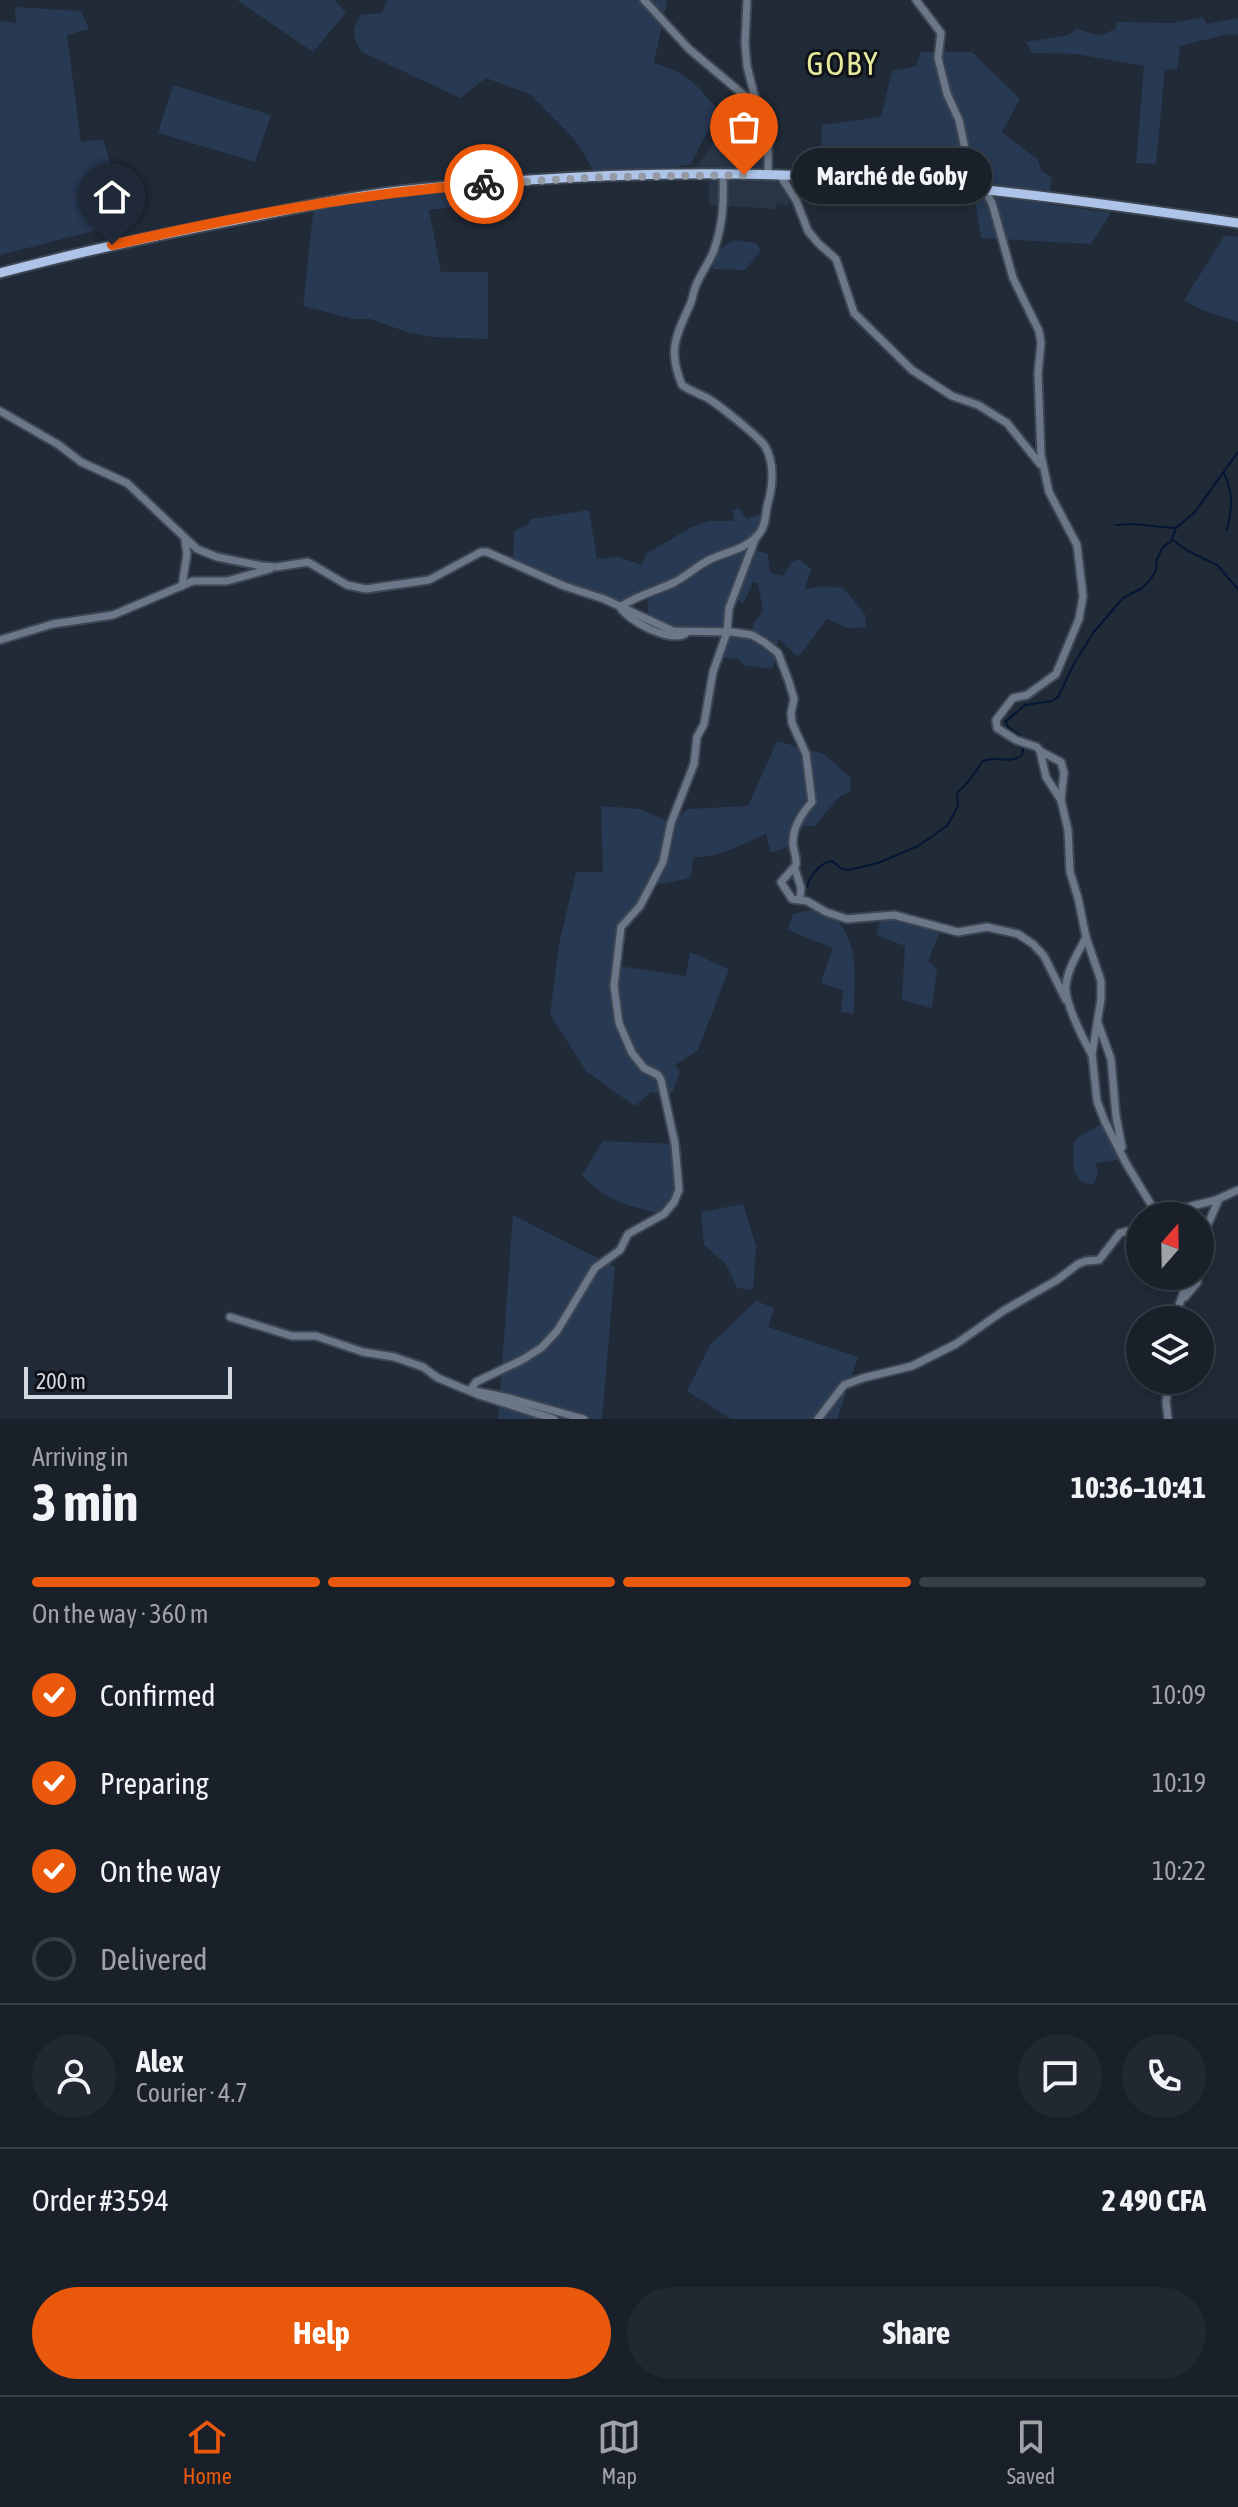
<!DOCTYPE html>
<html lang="en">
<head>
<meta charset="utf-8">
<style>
  body { margin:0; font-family:"Asap Condensed",sans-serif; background:#222831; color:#f1f3f6; height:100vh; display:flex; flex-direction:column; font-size:30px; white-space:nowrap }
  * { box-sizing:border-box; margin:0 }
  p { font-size:26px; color:#9fa3a8 }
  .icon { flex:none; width:44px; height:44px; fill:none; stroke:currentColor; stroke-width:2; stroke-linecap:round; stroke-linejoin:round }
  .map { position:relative; height:1419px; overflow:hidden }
  .drawer { display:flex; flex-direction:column; background:#192029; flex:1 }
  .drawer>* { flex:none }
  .needle { width:52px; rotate:20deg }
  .buttons { position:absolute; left:1126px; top:1202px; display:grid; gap:16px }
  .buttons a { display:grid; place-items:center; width:88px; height:88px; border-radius:50%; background:#192029; box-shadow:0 4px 12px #0003,0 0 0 2px #373e46; font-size:40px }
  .scale { position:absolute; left:24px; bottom:20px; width:208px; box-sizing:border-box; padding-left:8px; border:4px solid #d3d8e1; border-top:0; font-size:22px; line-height:28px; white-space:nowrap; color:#d3d8e1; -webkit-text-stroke:6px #0f1218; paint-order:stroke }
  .pin { position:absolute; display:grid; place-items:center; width:68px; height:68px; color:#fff; margin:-82px -34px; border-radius:50% 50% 50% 0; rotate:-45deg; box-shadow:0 0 8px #0007 }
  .pin .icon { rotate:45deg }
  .courier { position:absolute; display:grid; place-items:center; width:80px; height:80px; margin:-40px; border:6px solid #ea580c; border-radius:50%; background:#fff; color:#222; box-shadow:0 2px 10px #0007 }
  .bubble { position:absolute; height:56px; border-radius:28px; background:#192029; box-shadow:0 4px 12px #0003,0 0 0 2px #373e46; font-size:26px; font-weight:700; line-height:56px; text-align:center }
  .head em { font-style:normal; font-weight:700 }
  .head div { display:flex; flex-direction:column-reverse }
  .head { display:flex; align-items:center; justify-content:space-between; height:136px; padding:0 32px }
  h1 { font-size:52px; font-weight:700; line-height:60px }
  .bar { display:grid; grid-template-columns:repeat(4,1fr); gap:12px 8px; align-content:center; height:96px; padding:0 32px }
  .bar i { height:10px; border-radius:6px; background:#373e46 }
  .bar .current { background:#ea580c }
  .bar p { grid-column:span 4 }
  .line { display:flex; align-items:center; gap:20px; padding:0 32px; border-top:2px solid #373e46 }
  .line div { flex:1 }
  .round { display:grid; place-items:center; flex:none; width:84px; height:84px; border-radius:42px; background:#222831 }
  ol { padding:0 32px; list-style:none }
  li { display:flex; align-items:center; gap:24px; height:88px }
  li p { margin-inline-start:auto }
  li .icon { padding:8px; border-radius:50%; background:#ea580c; color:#fff; stroke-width:4 }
  li:last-child { color:#9fa3a8 }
  li i { width:44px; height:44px; border:4px solid #373e46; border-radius:50% }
  .primary-button { display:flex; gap:16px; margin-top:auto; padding:16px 32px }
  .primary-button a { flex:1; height:92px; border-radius:48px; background:#ea580c; color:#fff; font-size:32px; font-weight:700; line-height:92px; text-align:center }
  .primary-button a+a { background:#222831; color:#f1f3f6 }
  .menu { display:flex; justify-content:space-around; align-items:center; height:112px; border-top:2px solid #373e46; background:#192029; font-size:22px; color:#9fa3a8 }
  .menu a { display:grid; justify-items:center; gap:4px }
  .menu .current { color:#ea580c }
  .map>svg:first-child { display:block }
</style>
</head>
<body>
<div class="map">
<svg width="1238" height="1419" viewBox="0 0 1238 1419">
  <rect width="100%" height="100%" fill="#212a37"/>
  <path fill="#293547" d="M733,124L770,146L769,175H780L789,190V205L777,203L776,209L709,205V175H691L720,133Z"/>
  <g fill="#283954" fill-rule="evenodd">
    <path d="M237,0H335L346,13L313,52Z"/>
    <path d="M387,0H667L654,63C688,74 692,80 715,106L713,120L691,164L677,167L594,171L575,140L530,94L486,78L460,98L362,52C352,38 351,30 361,15L382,13Z"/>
    <path d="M15,7L81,11L89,29L67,35L81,142L103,139L129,222L0,255V21L16,23Z"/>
    <path d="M1203,17L1207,24L1238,18V35L1228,34L1180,46L1177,70L1165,69L1156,164L1136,163L1144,66L1077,54L1032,53L1026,42L1069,35L1077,29L1099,36L1115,29L1117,22L1173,23Z"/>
    <path d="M921,52H972L1020,99L1002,132L1038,160L1041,171L1052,178L1047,204L1111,213L1091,244L981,238L973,188L820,177L822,125L881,117L892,71L916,66Z"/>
    <path d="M173,85L271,115L255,162L158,133Z"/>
    <path d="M474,185L477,204L429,210L441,272H488V339L432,337L410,333L370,319H353L303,306L314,205Z"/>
    <path d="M1225,235L1238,237V322L1202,310L1184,300Z"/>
    <path d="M733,240L756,243L761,250L745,270L713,269V254Z"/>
    <path d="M739,508L747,519L765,512L767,530H762L752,549L768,554L770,573L783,576L792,562L799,559L811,569L805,589L821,586L843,588L865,614L866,627L848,628L827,619L798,657L778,638V653L772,669L743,665L739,659L719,657L724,635L673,631L649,620L647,595L620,607L513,565L514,531L526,526L532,519L589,510L597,559L618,557L642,565L646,554L690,528L708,521H734L732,510ZM753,582L758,583L763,611L753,624V634L728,631L731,608L735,599L744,603Z"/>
    <path d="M777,741L824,754L851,778L850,791L838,798L815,826H804L795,831L793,845L771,853L766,834C742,844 720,858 694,857L690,878L651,886L624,923L618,966L686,976L690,952L729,969L698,1050L675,1065L680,1071L672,1093L665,1095L651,1092L635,1106L587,1072L550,1015L559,944L576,872H603L601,806L640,809L671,823L688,809L748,806Z"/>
    <path d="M811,910L834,915C861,949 854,974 854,1014L841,1012L843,990L821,983L833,948L788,930L793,914Z"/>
    <path d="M881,917L942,926L928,961L937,969L932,1008L902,1000L905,946L876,935Z"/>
    <path d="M1105,1122L1124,1159L1096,1163C1098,1173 1099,1179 1091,1185L1081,1181L1074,1172L1073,1144L1077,1138Z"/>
    <path d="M603,1141L675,1144L679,1190L664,1214C629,1207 606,1201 582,1175Z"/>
    <path d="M743,1204L756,1246L753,1290L737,1288L726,1264L704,1245L701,1212Z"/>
    <path d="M513,1215L615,1267L602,1419H498Z"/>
    <path d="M756,1301L774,1308L768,1327L858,1357L837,1419H731L687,1391L710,1345Z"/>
  </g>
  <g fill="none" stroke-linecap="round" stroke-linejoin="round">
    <g stroke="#041635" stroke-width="2">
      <path d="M1224,473C1234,494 1232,508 1227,530"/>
      <path d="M1116,525L1132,524L1175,528"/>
      <path d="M1173,540L1188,551L1217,565L1238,589"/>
      <path d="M1023,738L1007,726L1006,721L1025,705L1052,701L1058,697L1075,662L1093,633L1123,598L1142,588L1150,580L1156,570L1157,559L1163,547L1171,541L1176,528L1194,513L1238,452"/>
      <path d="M807,887C811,874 819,864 832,861L842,869L849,870L878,863L918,846L947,826L958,806L957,793L968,782L983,761C998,755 1008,765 1022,755L1024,745"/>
    </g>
    <g stroke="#3d4652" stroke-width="11">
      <g id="minor">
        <path d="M644,0L689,49L758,107"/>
        <path d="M747,0L745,43L747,66L755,98L768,126V175"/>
        <path d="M916,0L941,33L938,58L947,94L959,120L967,158L992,203L1013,278L1039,331L1041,343L1038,373L1041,455L1049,492L1077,545L1083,596L1079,619L1056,674L1027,695L1013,698L996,720L997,728L1016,740L1037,747L1040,751L1046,777L1061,800L1068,830L1070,872L1078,898L1086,937L1101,981V999L1092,1054L1097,1101L1105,1122L1127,1165L1158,1216"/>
        <path d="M780,175L796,200L808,231L818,243L836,259L854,313L912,370L952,396L978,405L1007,423L1040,464"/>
        <path d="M0,411L59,445L81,462L127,483L197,549L217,557L262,566L276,567L308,562L347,585L366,589L429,580L481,552H487L564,586L604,599L673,631L732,632L752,635L764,642L778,653L789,682L794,699L791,713L792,723L806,754L812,802C801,814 792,828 793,845C794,852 797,858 796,865L781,882L792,899L807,901L826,912L847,919L894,915L958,932L987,927L1018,934L1033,944L1044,956L1066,1000"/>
        <path d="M182,586L187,554L185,541"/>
        <path d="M685,634C669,642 629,622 620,607C637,595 657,591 675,582C688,575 698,565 711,559C727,552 748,548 759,534C767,524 765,510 769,499C773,482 774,462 765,446C758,436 720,406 709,399C700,394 690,391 682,385C668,351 675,338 689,307C693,300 693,291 697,283C702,272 710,261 714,250C723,224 724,202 723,175"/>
        <path d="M0,640L53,624L113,615L193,581H227L270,569"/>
        <path d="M1040,751L1061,762L1064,773L1061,799"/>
        <path d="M795,869L801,888L800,899"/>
        <path d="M1086,937C1079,952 1067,969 1066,986C1064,1001 1083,1039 1091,1053"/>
        <path d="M1098,1023L1111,1059L1116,1116L1122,1147"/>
        <path d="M1156,1215L1216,1200L1238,1190"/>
        <path d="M1200,1262L1204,1233L1219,1199"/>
        <path d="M1185,1297L1197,1283L1198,1276"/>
        <path d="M230,1317L292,1336H316L363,1352L394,1357L423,1367L438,1378L479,1395L554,1419"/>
        <path d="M1174,1320L1185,1288L1182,1276"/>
        <path d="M584,1419L509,1398L470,1390L476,1382L522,1360L541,1348L557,1331L595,1268L620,1250L628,1234L664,1214L674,1202L679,1190L675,1144L661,1080L658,1075L644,1068L632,1053L619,1023L614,986L621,927L640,906L663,862L671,823L694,764L697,737L704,724L713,672L727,632L729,608L756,537"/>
        <path d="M818,1419L844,1385L863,1378L912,1366L956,1344L1003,1311L1057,1280L1078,1264L1086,1261L1099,1260L1120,1233L1140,1228"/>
        <path d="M1168,1419L1166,1401L1169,1380"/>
      </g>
    </g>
    <g stroke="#3d4652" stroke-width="13">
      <path id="major" d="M0,273C83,251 167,233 251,217C306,206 362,194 418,189C539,177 662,171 782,175C935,180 1087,201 1238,223"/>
    </g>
    <use href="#minor" stroke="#6b7788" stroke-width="7"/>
    <use href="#major" stroke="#adc4e8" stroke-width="9"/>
  </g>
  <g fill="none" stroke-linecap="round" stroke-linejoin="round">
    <path stroke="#959ba6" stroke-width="8" stroke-dasharray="0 14.4" d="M484,184L603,177L744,175"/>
    <path stroke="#ea580c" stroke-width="10" d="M112,245C235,217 359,193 484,184"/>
  </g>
  <g text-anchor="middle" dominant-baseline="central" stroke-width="6" stroke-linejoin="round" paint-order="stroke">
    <g font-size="32" letter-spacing="2" fill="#e6e99a" stroke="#0f1218">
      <text x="843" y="63">GOBY</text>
    </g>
  </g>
</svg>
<div class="buttons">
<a><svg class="needle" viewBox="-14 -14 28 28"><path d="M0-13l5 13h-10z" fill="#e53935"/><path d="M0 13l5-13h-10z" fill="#9fa3a8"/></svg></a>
<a><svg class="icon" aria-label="layers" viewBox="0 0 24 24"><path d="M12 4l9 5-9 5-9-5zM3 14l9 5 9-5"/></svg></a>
</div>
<div class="scale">200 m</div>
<div class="pin" style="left:744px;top:175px;background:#ea580c"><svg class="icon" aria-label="bag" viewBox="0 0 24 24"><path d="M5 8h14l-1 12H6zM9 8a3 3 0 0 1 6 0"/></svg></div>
<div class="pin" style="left:112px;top:245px;background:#1f2937"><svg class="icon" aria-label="home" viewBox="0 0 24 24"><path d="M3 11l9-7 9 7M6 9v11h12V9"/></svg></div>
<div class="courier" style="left:484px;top:184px"><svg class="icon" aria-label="bike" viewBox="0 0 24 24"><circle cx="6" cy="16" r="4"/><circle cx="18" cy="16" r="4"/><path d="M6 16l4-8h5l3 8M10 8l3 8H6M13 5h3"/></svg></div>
<div class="bubble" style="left:792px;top:148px;width:200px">Marché de Goby</div>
</div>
<section class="drawer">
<div class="head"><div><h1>3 min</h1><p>Arriving in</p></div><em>10:36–10:41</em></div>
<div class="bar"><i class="current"></i><i class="current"></i><i class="current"></i><i></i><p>On the way · 360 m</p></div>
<ol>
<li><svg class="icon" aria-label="check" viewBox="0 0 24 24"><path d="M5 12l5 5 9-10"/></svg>Confirmed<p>10:09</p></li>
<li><svg class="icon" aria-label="check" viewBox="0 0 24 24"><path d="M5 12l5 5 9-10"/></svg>Preparing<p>10:19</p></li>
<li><svg class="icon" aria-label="check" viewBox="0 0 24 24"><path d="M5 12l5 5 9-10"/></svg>On the way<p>10:22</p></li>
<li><i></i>Delivered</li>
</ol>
<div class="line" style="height:144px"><a class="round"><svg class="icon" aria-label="person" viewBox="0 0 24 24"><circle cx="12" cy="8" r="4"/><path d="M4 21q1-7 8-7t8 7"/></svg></a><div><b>Alex</b><p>Courier · 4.7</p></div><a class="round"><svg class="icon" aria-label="chat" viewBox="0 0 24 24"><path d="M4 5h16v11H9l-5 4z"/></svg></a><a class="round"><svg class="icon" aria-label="phone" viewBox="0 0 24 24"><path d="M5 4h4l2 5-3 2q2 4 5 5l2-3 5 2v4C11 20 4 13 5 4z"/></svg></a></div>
<div class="line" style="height:104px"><div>Order #3594</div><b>2 490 CFA</b></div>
<div class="primary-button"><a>Help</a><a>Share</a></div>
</section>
<nav class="menu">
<a class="current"><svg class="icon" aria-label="home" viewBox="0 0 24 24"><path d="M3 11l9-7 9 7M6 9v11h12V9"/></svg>Home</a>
<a><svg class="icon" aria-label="map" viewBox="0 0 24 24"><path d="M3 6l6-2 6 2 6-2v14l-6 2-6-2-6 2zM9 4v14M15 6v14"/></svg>Map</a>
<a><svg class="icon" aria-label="saved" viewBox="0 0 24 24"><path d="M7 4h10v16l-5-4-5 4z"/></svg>Saved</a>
</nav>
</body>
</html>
